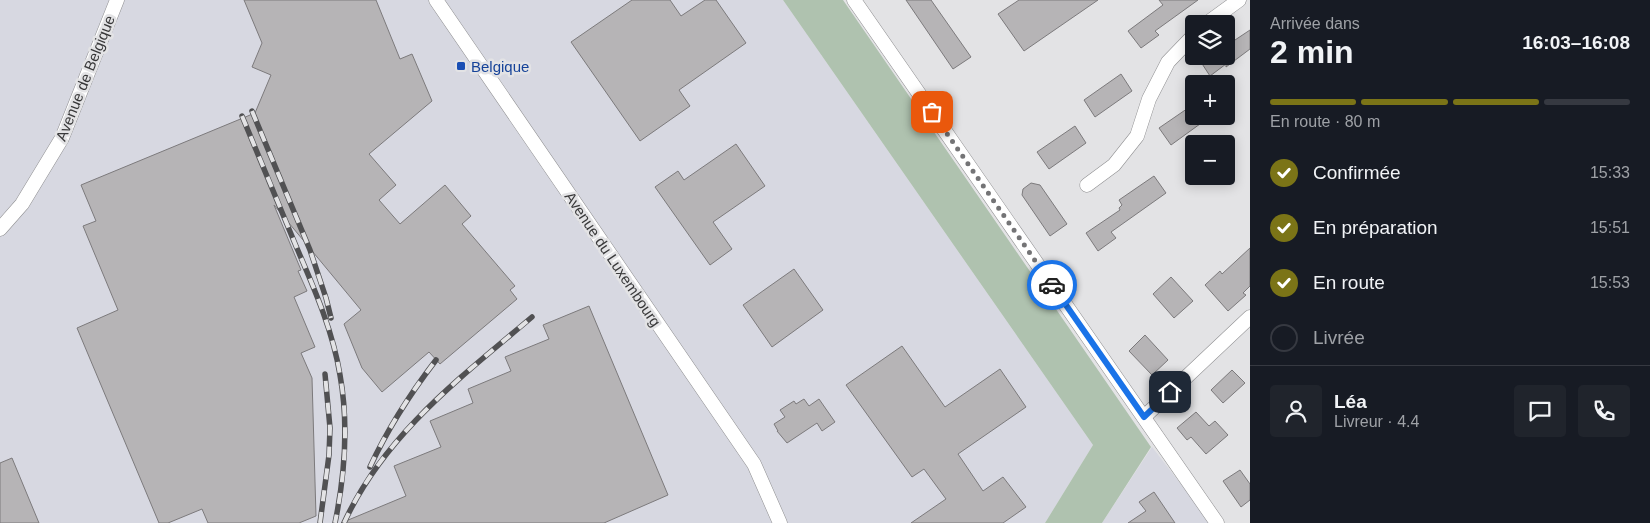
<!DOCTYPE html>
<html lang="fr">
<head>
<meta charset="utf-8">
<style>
  body { margin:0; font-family:Arial,sans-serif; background:#20242c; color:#f1f3f6; height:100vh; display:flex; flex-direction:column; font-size:19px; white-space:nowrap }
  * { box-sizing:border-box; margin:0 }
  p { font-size:16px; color:#9ea1a6 }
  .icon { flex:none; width:28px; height:28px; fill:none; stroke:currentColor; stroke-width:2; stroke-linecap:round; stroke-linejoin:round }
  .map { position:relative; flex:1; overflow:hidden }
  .sheet { display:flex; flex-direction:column; background:#171b24; width:400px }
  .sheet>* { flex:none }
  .controls { position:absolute; left:1185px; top:15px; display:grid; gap:10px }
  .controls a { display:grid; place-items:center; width:50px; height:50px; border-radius:5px; background:#171b24; box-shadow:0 2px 12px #0003; font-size:25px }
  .pin { position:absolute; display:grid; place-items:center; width:42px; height:42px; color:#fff; margin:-21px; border-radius:10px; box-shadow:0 2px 8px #0006 }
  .courier { position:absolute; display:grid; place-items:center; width:50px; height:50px; margin:-25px; border:4px solid #1a73e8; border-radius:50%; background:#fff; color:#222; box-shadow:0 1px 6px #0007 }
  .overview em { font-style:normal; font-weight:800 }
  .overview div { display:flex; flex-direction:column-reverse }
  .overview { display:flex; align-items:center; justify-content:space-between; height:85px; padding:0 20px }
  h1 { font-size:32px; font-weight:800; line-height:38px }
  .bar { display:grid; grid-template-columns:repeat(4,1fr); gap:8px 5px; align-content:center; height:60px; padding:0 20px }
  .bar i { height:6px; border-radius:4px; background:#363941 }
  .bar .selected { background:#7b7417 }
  .bar p { grid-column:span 4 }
  .line { display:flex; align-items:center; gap:12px; padding:0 20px; border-top:1px solid #363941 }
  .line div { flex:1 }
  .round { display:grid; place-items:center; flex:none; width:52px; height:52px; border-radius:5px; background:#20242c }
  ol { padding:0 20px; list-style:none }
  li { display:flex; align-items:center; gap:15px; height:55px }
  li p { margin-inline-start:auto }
  li .icon { padding:5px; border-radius:50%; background:#7b7417; color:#fff; stroke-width:4 }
  li:last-child { color:#9ea1a6 }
  li i { width:28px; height:28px; border:2px solid #363941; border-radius:50% }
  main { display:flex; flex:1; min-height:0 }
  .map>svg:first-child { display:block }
</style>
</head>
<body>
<main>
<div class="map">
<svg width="1250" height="523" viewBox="0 0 1250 523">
  <rect width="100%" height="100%" fill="#e3e3e5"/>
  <g fill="#d7d8e1">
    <path d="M0,0H783L1093,445L1045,523H0Z"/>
    <path d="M1152,447L1211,523H1102Z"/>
  </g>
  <path fill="#afc2af" d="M783,0H843L1151,447L1102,523H1045L1093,445Z"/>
  <g fill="#b6b4b6" stroke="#7c7a7c">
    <path d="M244,0H376L400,59L412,54L432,101L369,154L396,185L379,200L400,224L445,185L471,216L462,224L515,286L510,290L517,299L440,364L429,352L382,392L362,368L344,324L361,310L274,205L301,270L298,271L307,291L294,297L315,347L301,353L312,378L316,516L299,523H208L202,509L168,523H159L77,328L118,310L83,226L96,221L81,185L255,113L271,75L252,67L262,43Z"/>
    <path d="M632,0H670L681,16L705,0H716L746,43L679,90L690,106L640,141L571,42Z"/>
    <path d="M906,0H931L971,57L953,69Z"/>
    <path d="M1019,0H1098L1024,51L998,14Z"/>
    <path d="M1159,0H1198L1155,31L1159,35L1141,48L1128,31L1163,5Z"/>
    <path d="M1250,30V49L1226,67V64L1210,76L1197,56H1226V46Z"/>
    <path d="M1121,74L1132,91L1095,117L1084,100Z"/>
    <path d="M1194,104V116H1211L1171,145L1159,128Z"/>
    <path d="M1075,126L1086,143L1049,169L1037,152Z"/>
    <path d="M736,144L765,186L713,222L732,249L710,265L655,187L678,171L684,180Z"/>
    <path d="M1154,176L1166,193L1111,232L1116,238L1098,251L1086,233L1120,210L1119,208L1122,205L1119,200Z"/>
    <path d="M1031,183L1040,185L1067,224L1050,236L1022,195L1023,189Z"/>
    <path d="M1250,248V286L1243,293L1246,295L1228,311L1205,285L1220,271L1222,274Z"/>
    <path d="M794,269L823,310L772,347L743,305Z"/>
    <path d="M1171,277L1193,301L1174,318L1153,294Z"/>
    <path d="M589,306L668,495L604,523H341L406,496L394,466L441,447L430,421L473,403L468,389L511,371L505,357L549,339L543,325Z"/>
    <path d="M1145,335L1168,360L1152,375L1129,351Z"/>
    <path d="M902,346L945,407L1000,369L1026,407L958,454L983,491L1003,477L1026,507L1003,523H911L946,499L924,469L912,477L846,385Z"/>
    <path d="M1232,370L1245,383L1223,403L1211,390Z"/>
    <path d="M804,399L809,406L819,399L835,422L822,431L817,423L787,443L777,431H778L774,424L785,417L780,410L794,401L796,404Z"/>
    <path d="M1196,412L1209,426L1215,421L1228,435L1206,454L1191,437L1187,440L1177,428Z"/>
    <path d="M12,458L39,523H0V463Z"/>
    <path d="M1240,470L1250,484V500L1241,507L1223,481Z"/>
    <path d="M1154,492L1175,523H1128L1146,511L1139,502Z"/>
  </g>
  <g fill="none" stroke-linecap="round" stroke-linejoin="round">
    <g stroke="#8f8f91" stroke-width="15">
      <g id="minor">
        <path d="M436,0L754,464L780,523"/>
        <path d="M854,0L1217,523"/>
        <path d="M1206,24L1239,0"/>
        <path d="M1087,185L1114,165L1137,136L1149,99L1168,62L1194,35"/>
        <path d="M0,229L22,204L62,138L117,0"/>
        <path d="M1144,417L1250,317"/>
      </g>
    </g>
    <use href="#minor" stroke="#fff" stroke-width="14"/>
    <g stroke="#515153" stroke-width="5.5">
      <g id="rail">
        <path d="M252,111L310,250L326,298L331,318"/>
        <path d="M242,116C260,159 278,202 296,246C314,288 333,331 340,375C349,425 345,474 335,523"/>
        <path d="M370,467C388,428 410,394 436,360"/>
        <path d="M320,523L329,455L330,428L325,374"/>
        <path d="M344,523C384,435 460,378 532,317"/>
      </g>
    </g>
    <use href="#rail" stroke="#e3e3e5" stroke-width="4" stroke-dasharray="11" stroke-linecap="butt"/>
  </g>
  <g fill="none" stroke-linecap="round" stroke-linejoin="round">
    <path stroke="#747476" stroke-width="5" stroke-dasharray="0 9" d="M932,112L1052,285"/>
    <path stroke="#1a73e8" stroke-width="6" d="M1052,285L1144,417L1170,392"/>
  </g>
  <rect fill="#1a4fb4" stroke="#e3e3e5" stroke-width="2" x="456" y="61" width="10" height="10" rx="2.5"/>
  <g text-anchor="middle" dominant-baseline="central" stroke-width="5" stroke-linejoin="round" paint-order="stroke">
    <g font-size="15" fill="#164399" stroke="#e3e3e5" text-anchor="start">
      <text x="471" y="66">Belgique</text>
    </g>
    <g font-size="15" fill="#39393a" stroke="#e3e3e5">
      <text transform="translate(85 78) rotate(-68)">Avenue de Belgique</text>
      <text transform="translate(613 259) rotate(56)">Avenue du Luxembourg</text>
    </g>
  </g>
</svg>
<div class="controls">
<a><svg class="icon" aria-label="layers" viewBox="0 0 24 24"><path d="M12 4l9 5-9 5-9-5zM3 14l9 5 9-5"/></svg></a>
<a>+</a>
<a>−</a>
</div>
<div class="pin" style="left:932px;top:112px;background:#ea580c"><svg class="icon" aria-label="bag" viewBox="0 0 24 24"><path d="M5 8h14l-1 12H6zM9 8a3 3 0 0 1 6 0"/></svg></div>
<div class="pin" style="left:1170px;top:392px;background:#1f2937"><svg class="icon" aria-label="home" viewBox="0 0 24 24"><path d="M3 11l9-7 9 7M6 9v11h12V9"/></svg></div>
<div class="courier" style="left:1052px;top:285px"><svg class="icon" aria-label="car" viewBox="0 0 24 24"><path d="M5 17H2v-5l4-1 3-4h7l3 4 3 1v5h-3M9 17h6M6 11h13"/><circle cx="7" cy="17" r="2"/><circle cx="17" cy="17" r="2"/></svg></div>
</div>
<section class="sheet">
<div class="overview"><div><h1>2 min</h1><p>Arrivée dans</p></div><em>16:03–16:08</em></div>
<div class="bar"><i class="selected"></i><i class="selected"></i><i class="selected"></i><i></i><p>En route · 80 m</p></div>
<ol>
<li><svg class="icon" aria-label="check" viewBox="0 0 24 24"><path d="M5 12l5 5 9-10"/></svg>Confirmée<p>15:33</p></li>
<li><svg class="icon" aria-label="check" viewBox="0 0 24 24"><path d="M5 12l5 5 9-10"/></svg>En préparation<p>15:51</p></li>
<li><svg class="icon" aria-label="check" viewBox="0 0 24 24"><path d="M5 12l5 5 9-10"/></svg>En route<p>15:53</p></li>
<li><i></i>Livrée</li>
</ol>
<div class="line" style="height:90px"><a class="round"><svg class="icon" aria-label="person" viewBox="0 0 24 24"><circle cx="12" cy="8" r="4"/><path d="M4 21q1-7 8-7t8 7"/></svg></a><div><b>Léa</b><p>Livreur · 4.4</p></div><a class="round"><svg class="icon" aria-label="chat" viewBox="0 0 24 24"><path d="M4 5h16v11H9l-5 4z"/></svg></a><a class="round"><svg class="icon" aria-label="phone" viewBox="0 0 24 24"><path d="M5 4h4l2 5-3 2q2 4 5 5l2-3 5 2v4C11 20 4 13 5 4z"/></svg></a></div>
</section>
</main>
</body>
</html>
